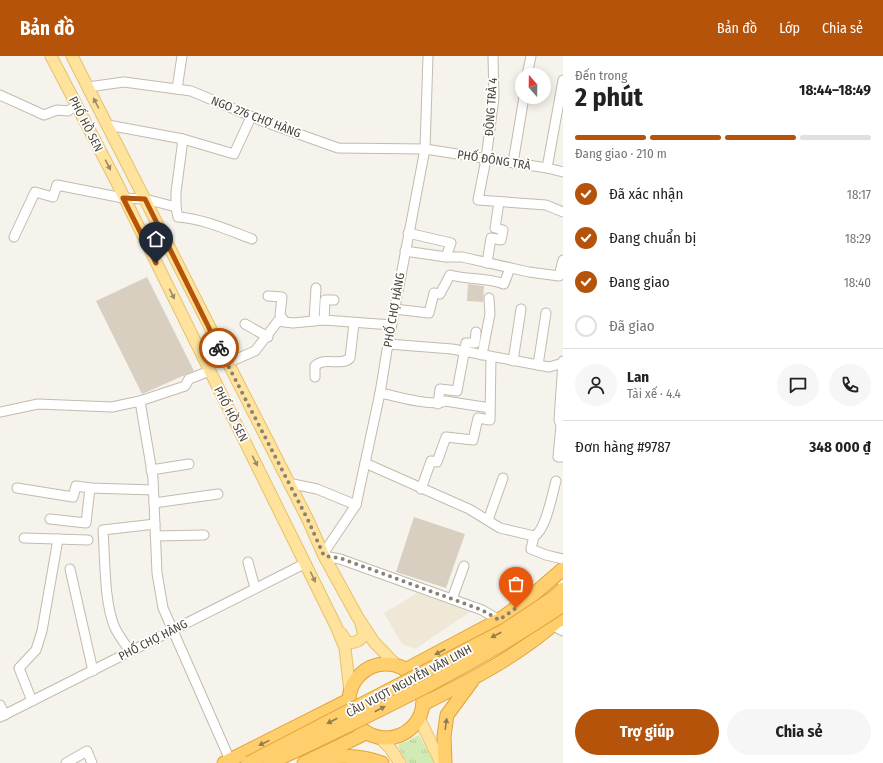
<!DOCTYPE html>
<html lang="vi">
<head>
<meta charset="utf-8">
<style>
  body { margin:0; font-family:"Fira Sans Condensed",sans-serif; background:#f6f6f6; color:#222; height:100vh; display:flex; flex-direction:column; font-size:15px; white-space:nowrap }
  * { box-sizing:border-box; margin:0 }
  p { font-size:13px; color:#767676 }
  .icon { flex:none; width:22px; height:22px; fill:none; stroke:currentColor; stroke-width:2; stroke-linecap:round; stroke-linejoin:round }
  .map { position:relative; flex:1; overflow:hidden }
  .side { display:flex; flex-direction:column; background:#fff; width:320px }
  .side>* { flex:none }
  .needle { width:26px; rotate:340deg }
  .tools { position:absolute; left:515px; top:12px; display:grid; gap:8px }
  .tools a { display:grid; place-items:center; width:36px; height:36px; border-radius:50%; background:#fff; box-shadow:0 2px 10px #0003; font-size:20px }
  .pin { position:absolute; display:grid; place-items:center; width:34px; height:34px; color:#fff; margin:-41px -17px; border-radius:50% 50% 50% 0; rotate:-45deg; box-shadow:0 0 4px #0007 }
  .pin .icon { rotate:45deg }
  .courier { position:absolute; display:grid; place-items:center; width:40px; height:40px; margin:-20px; border:3px solid #b45309; border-radius:50%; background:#fff; color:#222; box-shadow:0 1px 5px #0007 }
  .head em { font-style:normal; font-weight:700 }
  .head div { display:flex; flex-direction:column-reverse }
  .head { display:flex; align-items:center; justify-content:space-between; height:68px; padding:0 12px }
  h1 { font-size:26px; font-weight:700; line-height:30px }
  .bar { display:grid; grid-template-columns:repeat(4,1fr); gap:6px 4px; align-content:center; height:48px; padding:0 12px }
  .bar i { height:5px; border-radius:3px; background:#e0e0e0 }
  .bar .selected { background:#b45309 }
  .bar p { grid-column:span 4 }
  .line { display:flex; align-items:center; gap:10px; padding:0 12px; border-top:1px solid #e0e0e0 }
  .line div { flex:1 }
  .round { display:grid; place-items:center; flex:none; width:42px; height:42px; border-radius:21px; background:#f6f6f6 }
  ol { padding:0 12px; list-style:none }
  li { display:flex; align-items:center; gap:12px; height:44px }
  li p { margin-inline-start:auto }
  li .icon { padding:4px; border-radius:50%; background:#b45309; color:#fff; stroke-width:4 }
  li:last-child { color:#767676 }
  li i { width:22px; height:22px; border:2px solid #e0e0e0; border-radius:50% }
  .button { display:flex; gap:8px; margin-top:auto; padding:8px 12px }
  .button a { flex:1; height:46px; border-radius:24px; background:#b45309; color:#fff; font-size:16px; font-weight:700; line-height:46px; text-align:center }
  .button a+a { background:#f6f6f6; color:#222 }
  header { display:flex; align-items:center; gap:24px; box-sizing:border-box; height:56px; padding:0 20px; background:#b45309; color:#fff }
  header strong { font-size:19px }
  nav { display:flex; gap:22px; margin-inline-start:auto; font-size:14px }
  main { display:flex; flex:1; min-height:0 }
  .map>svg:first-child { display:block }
</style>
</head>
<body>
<header>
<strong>Bản đồ</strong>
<nav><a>Bản đồ</a><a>Lớp</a><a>Chia sẻ</a></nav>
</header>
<main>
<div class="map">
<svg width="563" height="707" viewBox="0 0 563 707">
  <defs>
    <pattern id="grass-tufts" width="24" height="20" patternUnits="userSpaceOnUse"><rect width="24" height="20" fill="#d2eab5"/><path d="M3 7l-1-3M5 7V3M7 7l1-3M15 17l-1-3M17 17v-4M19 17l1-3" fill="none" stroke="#b6ca9c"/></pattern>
  </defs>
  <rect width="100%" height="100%" fill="#f6f3ec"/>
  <path fill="#efe8d6" d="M417,537L470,556L415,593L402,588L384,557Z"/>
  <path fill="url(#grass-tufts)" d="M418,679L420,681L434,707H407L398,691L399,688L408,685Z"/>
  <g fill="#d8cfc1">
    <path d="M147,221L194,315L142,338L96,245Z"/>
    <path d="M468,228L484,230L483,246L467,245Z"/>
    <path d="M414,461L465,478L446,532L396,516Z"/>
  </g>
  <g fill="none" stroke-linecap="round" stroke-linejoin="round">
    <g stroke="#c2bbae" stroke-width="11">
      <g id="minor">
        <path d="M493,0L494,41L486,103L478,144L546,149L563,156"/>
        <path d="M527,19L531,0"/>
        <path d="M88,31L124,26L191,35L265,66L338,92L425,93L547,112L563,116"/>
        <path d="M177,33L182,0"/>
        <path d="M0,39L44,59L57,54L68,55L77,49"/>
        <path d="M108,69L183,83L234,98L251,61"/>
        <path d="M513,107L524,41"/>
        <path d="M547,112L563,24"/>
        <path d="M176,151V136L183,83"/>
        <path d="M408,177L451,187L446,201"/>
        <path d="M14,181L35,136L53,141L57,129L123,142L145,143L176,151L178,161C204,163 228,174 252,183"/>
        <path d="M405,195L446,201H462L529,216L559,220L563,204"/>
        <path d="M487,207L491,182L501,184L503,174L495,172L499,146"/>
        <path d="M268,240L282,241L280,259L285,266"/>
        <path d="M394,253L429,257L434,237L440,238L450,219C469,224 485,221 504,228L510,212"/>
        <path d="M324,264L325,244H334"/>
        <path d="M314,265L316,232"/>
        <path d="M245,268L268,281"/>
        <path d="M388,288L452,293L549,311L563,307"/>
        <path d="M482,299L490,258L489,242"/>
        <path d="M513,305L521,253"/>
        <path d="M563,305L559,364L561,369L558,401H563"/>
        <path d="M227,307L255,295L278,265L293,267L324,264L392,269"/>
        <path d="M538,309L546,257"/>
        <path d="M315,321V310C325,300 341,311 350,302L354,267"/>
        <path d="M380,337C397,340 431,351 445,345L490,352"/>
        <path d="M140,345L153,422L157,517L163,552L230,704"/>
        <path d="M438,348L440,333L457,335L466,287H475L476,276"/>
        <path d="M0,356L38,348L112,351L140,345L185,330L189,323L210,315"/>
        <path d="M365,407L469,453L500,472L534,480C546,475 552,438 556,425"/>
        <path d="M151,414L189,408"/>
        <path d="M288,427L317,433L356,449"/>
        <path d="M17,432L73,441L76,430L90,432"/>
        <path d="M421,433L431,405L437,406L446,381L473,384L478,362L490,364L491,301"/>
        <path d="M154,447L218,438"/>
        <path d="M50,463L86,467L90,432L153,434"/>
        <path d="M488,464L503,422"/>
        <path d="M155,480L204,479"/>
        <path d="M534,480L531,493L546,499L563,503"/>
        <path d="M24,482L88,484"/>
        <path d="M323,498L356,449L380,337L388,288L425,93L428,0"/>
        <path d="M324,500L340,503L482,554L499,564"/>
        <path d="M248,506L255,532"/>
        <path d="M70,513L93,615"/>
        <path d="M452,543L464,510"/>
        <path d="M553,570L563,575"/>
        <path d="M130,595C125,588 119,580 115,572C104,548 105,501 103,474L155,468"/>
        <path d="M32,645L19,612L36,594L42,575L58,483"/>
        <path d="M0,649L5,659"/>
        <path d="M0,661L306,507"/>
        <path d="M66,707L87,695L92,707"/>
      </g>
    </g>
    <g stroke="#e6c16a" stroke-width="13">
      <g id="major">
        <path d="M51,0L116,125L336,570L345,592L350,636"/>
        <path d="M72,0L308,464L324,500L357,560L374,586L398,611"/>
        <path d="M341,577L347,586C355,588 360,585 364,579L361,568"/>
        <path d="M419,662L441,707"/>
        <path d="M380,682L390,692L400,707"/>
      </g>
    </g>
    <g stroke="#e0a43c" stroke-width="15">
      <g id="highway">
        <circle cx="386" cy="645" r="37"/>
        <path d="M405,614L499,564L527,544L563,513"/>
        <path d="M423,648C473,623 522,598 563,560"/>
        <path d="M314,702C338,700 359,698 382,707"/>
        <path d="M224,707L349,644"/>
        <path d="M304,707L366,677"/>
        <path d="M445,707L444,680L447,659L472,625"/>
      </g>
    </g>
    <use href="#minor" stroke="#fff" stroke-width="9"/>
    <use href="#major" stroke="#ffe39c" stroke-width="11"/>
    <use href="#highway" stroke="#ffcf6e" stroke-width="13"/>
    <g stroke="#e0a43c" stroke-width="15" stroke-linecap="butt">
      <g id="highway-bridge">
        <path d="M249,707L505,574L553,542L563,533"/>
        <path d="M270,707C370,659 471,612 563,549"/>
      </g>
    </g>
    <use href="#highway-bridge" stroke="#ffcf6e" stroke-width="13"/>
  </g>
  <defs><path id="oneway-solid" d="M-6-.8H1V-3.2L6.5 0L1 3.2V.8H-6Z"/></defs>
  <g fill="#9c8c66">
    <use href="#oneway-solid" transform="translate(96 47) rotate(-118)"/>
    <use href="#oneway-solid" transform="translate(108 109) rotate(63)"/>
    <use href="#oneway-solid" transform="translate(172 238) rotate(64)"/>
    <use href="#oneway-solid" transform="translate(255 405) rotate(63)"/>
    <use href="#oneway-solid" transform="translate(313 521) rotate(65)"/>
  </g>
  <g fill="#937c4e">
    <use href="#oneway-solid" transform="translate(496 579) rotate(152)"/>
    <use href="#oneway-solid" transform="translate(440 596) rotate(152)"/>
    <use href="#oneway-solid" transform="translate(380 653) rotate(-27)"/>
    <use href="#oneway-solid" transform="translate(332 665) rotate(153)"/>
    <use href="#oneway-solid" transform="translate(446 668) rotate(-82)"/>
    <use href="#oneway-solid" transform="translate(264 687) rotate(154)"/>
  </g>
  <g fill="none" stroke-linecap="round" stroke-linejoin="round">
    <path stroke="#878178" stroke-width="4" stroke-dasharray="0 7.2" d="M219,292L308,464L324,500L340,502L482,554L499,564L516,552"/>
    <path stroke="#b45309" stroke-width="5" d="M156,207L123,142L145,143L219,292"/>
  </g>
  <g text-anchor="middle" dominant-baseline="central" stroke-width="3.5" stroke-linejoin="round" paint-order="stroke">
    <g font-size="12" fill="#4b4439" stroke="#fff">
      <text transform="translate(491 51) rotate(-86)">ĐÔNG TRÀ 4</text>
      <text transform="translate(256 61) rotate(21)">NGO 276 CHỢ HÀNG</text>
      <text transform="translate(86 68) rotate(63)">PHỐ HỒ SEN</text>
      <text transform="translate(494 104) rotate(9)">PHỐ ĐÔNG TRÀ</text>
      <text transform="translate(394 254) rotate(-80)">PHỐ CHỢ HÀNG</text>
      <text transform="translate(231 358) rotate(63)">PHỐ HỒ SEN</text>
      <text transform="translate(153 584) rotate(-27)">PHỐ CHỢ HÀNG</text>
      <text transform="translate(409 625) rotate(-28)">CẦU VƯỢT NGUYỄN VĂN LINH</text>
    </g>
  </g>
</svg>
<div class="tools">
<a><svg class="needle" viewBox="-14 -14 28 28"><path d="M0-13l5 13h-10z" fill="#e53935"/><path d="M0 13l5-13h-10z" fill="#767676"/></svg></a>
</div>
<div class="pin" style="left:516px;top:552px;background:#ea580c"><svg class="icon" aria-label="bag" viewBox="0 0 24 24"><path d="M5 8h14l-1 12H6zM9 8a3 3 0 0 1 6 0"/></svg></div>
<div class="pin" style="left:156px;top:207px;background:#1f2937"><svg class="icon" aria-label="home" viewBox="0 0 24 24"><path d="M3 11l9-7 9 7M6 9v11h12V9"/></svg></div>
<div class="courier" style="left:219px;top:292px"><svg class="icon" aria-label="bike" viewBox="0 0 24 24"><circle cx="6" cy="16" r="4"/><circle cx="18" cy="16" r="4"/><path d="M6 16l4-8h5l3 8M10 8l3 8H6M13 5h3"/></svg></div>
</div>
<section class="side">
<div class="head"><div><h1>2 phút</h1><p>Đến trong</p></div><em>18:44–18:49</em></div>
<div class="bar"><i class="selected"></i><i class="selected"></i><i class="selected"></i><i></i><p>Đang giao · 210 m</p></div>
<ol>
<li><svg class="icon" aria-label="check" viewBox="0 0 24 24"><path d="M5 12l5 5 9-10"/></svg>Đã xác nhận<p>18:17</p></li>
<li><svg class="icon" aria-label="check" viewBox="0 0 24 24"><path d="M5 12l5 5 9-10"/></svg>Đang chuẩn bị<p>18:29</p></li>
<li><svg class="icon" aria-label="check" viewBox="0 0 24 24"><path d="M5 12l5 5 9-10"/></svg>Đang giao<p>18:40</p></li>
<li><i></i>Đã giao</li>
</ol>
<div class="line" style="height:72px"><a class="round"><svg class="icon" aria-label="person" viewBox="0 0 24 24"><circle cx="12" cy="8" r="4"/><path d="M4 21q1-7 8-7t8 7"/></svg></a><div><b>Lan</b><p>Tài xế · 4.4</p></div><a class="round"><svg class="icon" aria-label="chat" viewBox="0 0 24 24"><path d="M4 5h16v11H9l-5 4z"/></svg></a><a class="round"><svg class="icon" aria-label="phone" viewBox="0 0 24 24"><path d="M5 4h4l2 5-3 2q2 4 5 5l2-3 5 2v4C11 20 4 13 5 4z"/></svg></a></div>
<div class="line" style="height:52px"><div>Đơn hàng #9787</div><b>348 000 ₫</b></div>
<div class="button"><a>Trợ giúp</a><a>Chia sẻ</a></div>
</section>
</main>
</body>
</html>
